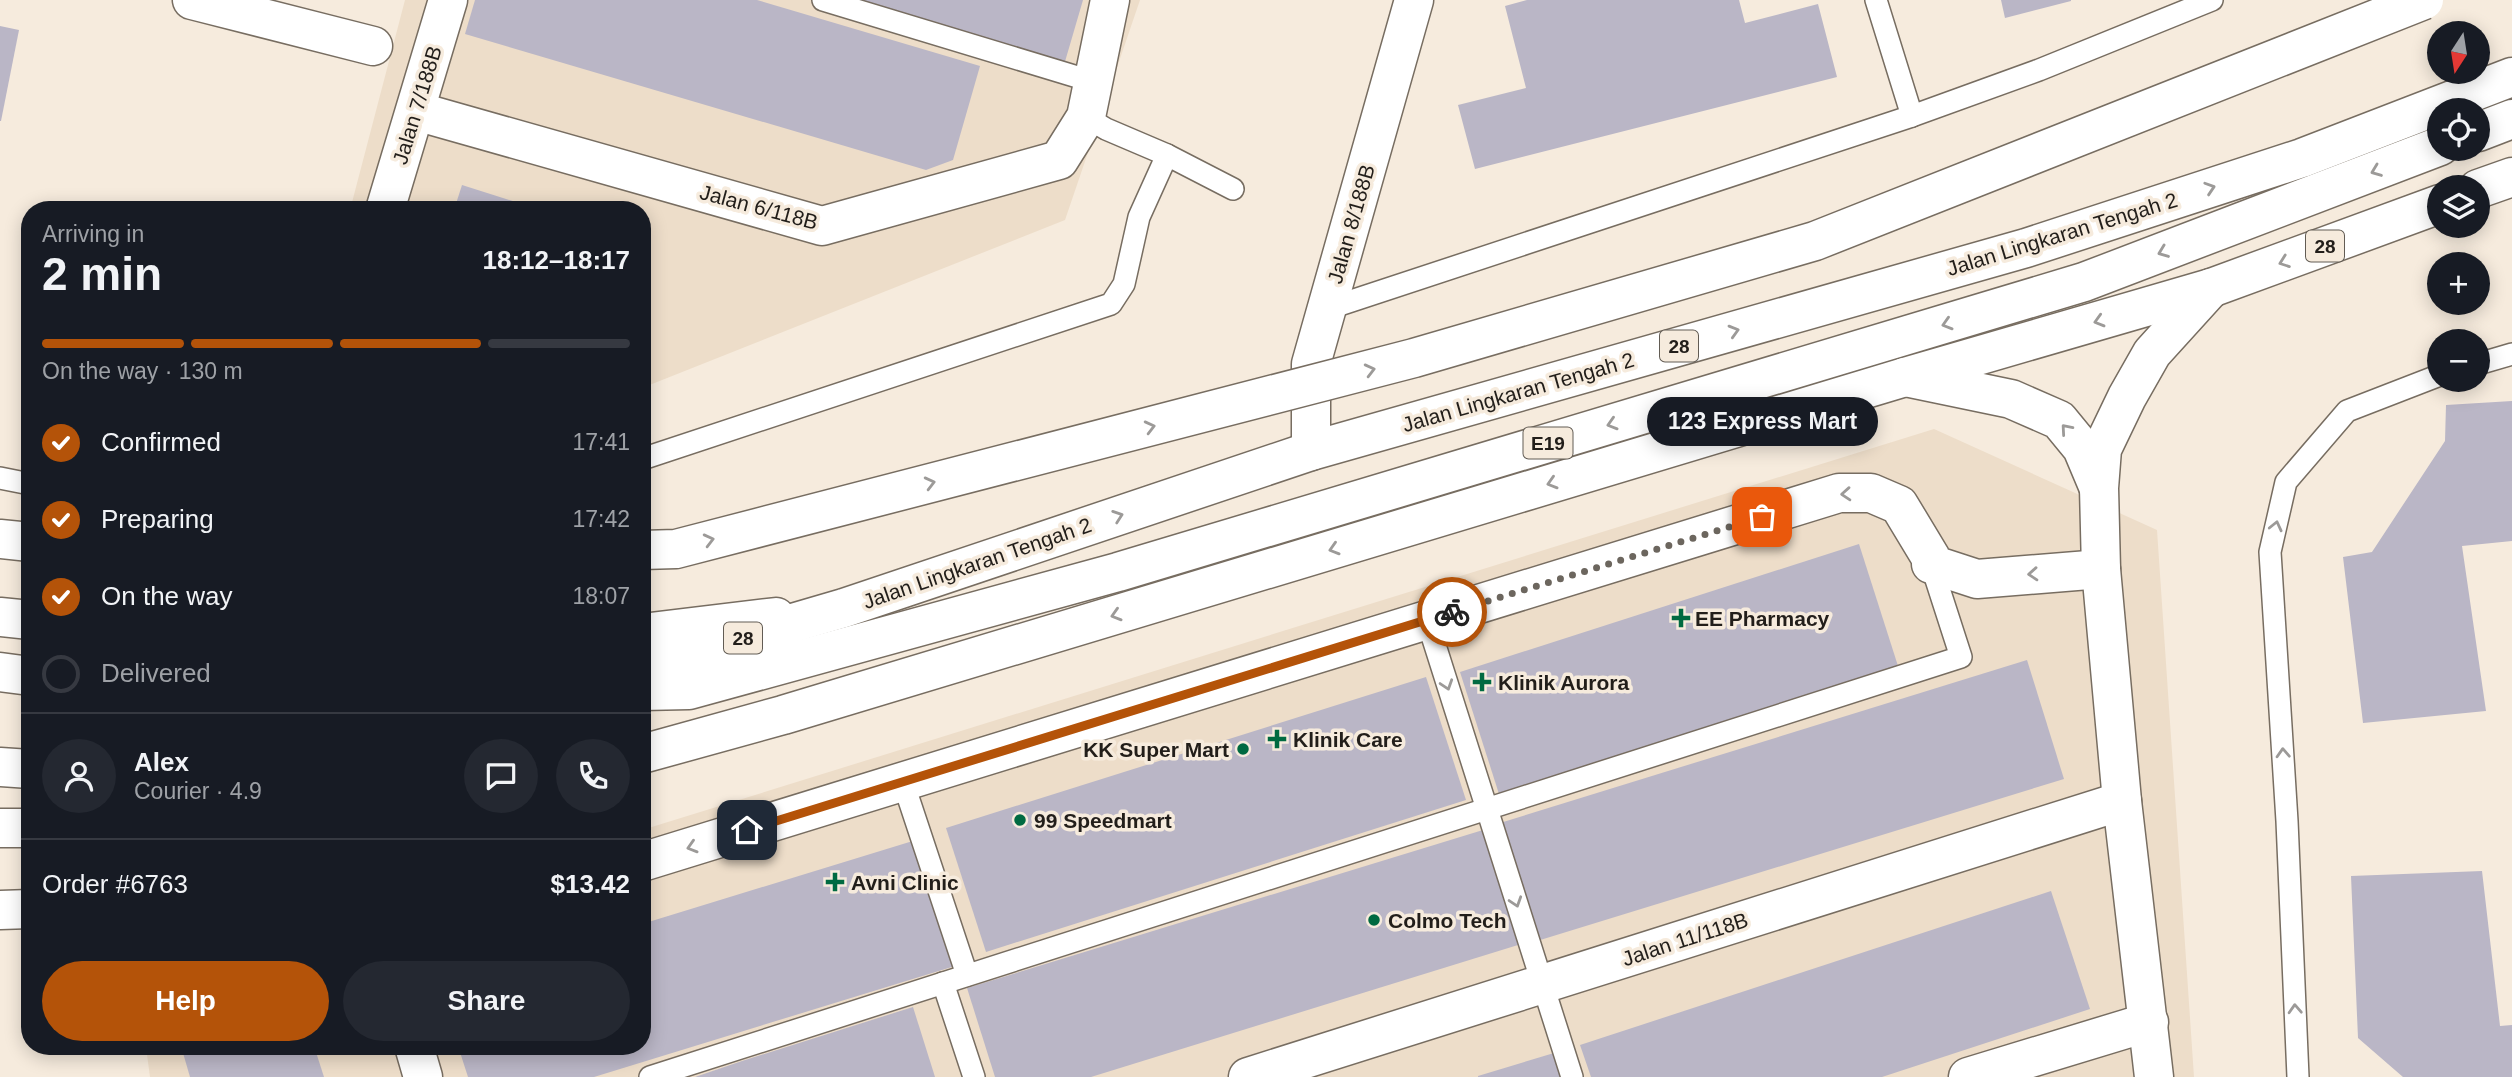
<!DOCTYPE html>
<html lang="en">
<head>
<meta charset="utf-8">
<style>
  body { margin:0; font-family:Helvetica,sans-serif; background:#242831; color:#f1f3f6; height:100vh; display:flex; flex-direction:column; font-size:26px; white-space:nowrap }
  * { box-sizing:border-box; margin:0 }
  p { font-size:23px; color:#9ea1a6 }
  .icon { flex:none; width:38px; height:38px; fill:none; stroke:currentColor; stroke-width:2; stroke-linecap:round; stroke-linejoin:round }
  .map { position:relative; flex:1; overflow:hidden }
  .sheet { position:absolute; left:21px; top:201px; width:630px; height:854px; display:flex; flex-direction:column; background:#171b24; border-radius:28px; box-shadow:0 4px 18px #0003 }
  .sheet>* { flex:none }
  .needle { width:46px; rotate:192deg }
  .buttons { position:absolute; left:2427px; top:21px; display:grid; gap:14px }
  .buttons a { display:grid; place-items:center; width:63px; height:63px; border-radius:50%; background:#171b24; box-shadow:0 4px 18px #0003; font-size:35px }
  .pin { position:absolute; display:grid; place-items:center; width:60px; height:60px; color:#fff; margin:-30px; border-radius:14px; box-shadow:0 4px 10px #0006 }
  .courier { position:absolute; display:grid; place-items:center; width:70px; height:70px; margin:-35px; border:5px solid #b45309; border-radius:50%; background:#fff; color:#222; box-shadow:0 2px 9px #0007 }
  .bubble { position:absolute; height:49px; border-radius:24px; background:#171b24; box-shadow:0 4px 18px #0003; font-size:23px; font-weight:700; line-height:49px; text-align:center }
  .headline em { font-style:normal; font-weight:700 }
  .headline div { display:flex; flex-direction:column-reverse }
  .headline { display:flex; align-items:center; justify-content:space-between; height:119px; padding:0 21px }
  h1 { font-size:46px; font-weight:700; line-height:52px }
  .bar { display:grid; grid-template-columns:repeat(4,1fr); gap:10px 7px; align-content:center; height:84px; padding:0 21px }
  .bar i { height:9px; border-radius:5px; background:#363941 }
  .bar .active { background:#b45309 }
  .bar p { grid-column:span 4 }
  .line { display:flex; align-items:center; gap:18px; padding:0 21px; border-top:2px solid #363941 }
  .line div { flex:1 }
  .round { display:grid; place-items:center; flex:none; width:74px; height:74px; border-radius:37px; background:#242831 }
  ol { padding:0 21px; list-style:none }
  li { display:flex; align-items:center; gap:21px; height:77px }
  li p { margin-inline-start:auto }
  li .icon { padding:7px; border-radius:50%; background:#b45309; color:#fff; stroke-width:4 }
  li:last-child { color:#9ea1a6 }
  li i { width:38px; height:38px; border:4px solid #363941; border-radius:50% }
  .cta { display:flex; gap:14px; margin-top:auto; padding:14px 21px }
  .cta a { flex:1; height:80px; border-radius:42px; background:#b45309; color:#fff; font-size:28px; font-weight:700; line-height:80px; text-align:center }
  .cta a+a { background:#242831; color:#f1f3f6 }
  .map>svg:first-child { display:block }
</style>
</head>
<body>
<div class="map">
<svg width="2512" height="1077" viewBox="0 0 2512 1077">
  <rect width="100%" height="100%" fill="#f6ebdd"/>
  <g fill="#edddc9">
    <path d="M405,0H1140L1065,220L642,388V210H350Z"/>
    <path d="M1934,429L2157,530L2194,1077H150L146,1047L642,1046V830Z"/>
  </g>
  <g fill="#bab6c6">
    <path d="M475,0H757L980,66L953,160L926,170L465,34Z"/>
    <path d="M850,0H1083L1064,65Z"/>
    <path d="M1527,0H1739L1745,23L1818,4L1837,77L1475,169L1458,105L1526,88L1505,6Z"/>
    <path d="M2001,0H2071V1L2005,18Z"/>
    <path d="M0,26L19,30L1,121H0Z"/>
    <path d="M462,185L538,209V210H454Z"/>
    <path d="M2512,401V541L2462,546L2486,711L2363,723L2343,557L2372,552L2445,441L2446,405Z"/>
    <path d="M1859,544L1898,666L1499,794L1460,672Z"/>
    <path d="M2027,660L2064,779L1537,941L1500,823Z"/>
    <path d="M1426,677L1466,800L986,952L946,828Z"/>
    <path d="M1483,830L1518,945L1091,1077H995L967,988Z"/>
    <path d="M916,840L955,966L594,1077H468L458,1046H642V924Z"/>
    <path d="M2482,871L2500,1026L2512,1025V1077H2403L2358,1038L2351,876Z"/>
    <path d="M2051,891L2090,1009L1882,1077H1591L1580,1045Z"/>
    <path d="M913,1007L935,1077H695L742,1061Z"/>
    <path d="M181,1046H314L324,1077H190Z"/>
    <path d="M1554,1053L1562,1077H1478V1076Z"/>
  </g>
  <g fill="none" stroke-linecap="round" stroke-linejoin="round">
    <g stroke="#776d61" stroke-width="24">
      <g id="service">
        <path d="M823,0L1094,82"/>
        <path d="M1876,0L1912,116"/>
        <path d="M1086,117L1106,129L1167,155L1233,189"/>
        <path d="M1327,309L1912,116L2039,70L2212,0"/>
        <path d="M2478,364L2512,354"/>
        <path d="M642,459L1111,304L1124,284L1139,217L1167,155"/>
        <path d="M0,478L30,484"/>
        <path d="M1427,620L1572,1077"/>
        <path d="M903,782L967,975"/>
        <path d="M943,983L974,1077"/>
        <path d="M650,1077L1961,657L1931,564"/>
        <path d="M2298,1077L2287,821L2270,552L2286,482L2347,411L2440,375"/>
      </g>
    </g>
    <g stroke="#776d61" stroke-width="41">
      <g id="minor">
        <path d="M192,0L373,46"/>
        <path d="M416,111L822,226L1059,160L1086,117L1110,0"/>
        <path d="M385,210L448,0"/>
        <path d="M1905,377L2011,399L2059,420L2082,448L2098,486"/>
        <path d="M1311,451V364L1414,0"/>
        <path d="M642,862L1839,493H1871L1899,505L1931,558V564L1977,579L2101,569"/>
        <path d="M414,1046L423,1077"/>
        <path d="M1248,1077L2122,801"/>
        <path d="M1968,1077L2149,1022"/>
        <path d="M2154,1077L2122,801L2101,569L2099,488L2102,449L2127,397L2152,353L2211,288"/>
      </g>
    </g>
    <g stroke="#776d61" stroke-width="41">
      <g id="secondary">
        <path d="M0,617L30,620"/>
        <path d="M642,633L776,617"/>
      </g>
    </g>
    <g stroke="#776d61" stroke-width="41">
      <g id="trunk">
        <path d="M2478,189L2512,177"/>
        <path d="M642,667L844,608L1311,451L2026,248L2302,158L2512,77"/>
        <path d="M642,754L783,715L1905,377L2211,288L2440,204"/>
        <path d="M0,767L30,769"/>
        <path d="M0,828H30"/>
        <path d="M0,910L30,909"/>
      </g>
    </g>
    <g stroke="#776d61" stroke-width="41">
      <g id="motorway">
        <path d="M2478,132L2512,119"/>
        <path d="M0,539L30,542"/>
        <path d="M0,672L30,676"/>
        <path d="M642,691L689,690L1118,572L2084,282L2440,146"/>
      </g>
    </g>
    <use href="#service" stroke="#fff" stroke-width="21"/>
    <use href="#minor" stroke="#fff" stroke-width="38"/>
    <use href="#secondary" stroke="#fff" stroke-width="38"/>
    <use href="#trunk" stroke="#fff" stroke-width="38"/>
    <use href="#motorway" stroke="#fff" stroke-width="38"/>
    <g stroke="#776d61" stroke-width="41" stroke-linecap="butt">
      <path id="motorway-bridge" d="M642,550L676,549L1414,358L1815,241L2424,0"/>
    </g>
    <use href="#motorway-bridge" stroke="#fff" stroke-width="38"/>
  </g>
  <defs><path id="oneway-chevron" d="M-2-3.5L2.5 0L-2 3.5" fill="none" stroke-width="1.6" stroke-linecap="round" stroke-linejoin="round" transform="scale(1.75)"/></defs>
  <g stroke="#9c9a98">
    <use href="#oneway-chevron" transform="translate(2376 171) rotate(159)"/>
    <use href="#oneway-chevron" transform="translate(2210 188) rotate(-18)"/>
    <use href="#oneway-chevron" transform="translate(2163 252) rotate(159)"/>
    <use href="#oneway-chevron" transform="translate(2284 262) rotate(160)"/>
    <use href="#oneway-chevron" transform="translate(2099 321) rotate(164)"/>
    <use href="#oneway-chevron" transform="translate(1947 324) rotate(163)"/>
    <use href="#oneway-chevron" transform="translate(1734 331) rotate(-16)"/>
    <use href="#oneway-chevron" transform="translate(1370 370) rotate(-14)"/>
    <use href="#oneway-chevron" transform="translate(1612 424) rotate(163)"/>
    <use href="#oneway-chevron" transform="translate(1150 427) rotate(-14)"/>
    <use href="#oneway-chevron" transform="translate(2066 429) rotate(-131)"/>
    <use href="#oneway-chevron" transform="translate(930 483) rotate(-14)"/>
    <use href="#oneway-chevron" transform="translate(1552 483) rotate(163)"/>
    <use href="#oneway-chevron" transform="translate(1846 494) rotate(176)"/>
    <use href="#oneway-chevron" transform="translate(1118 516) rotate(-19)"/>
    <use href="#oneway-chevron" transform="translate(2276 526) rotate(-77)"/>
    <use href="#oneway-chevron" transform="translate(709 540) rotate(-14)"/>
    <use href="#oneway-chevron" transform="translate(1334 549) rotate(163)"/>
    <use href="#oneway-chevron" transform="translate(2033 574) rotate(176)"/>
    <use href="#oneway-chevron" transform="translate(1116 615) rotate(163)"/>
    <use href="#oneway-chevron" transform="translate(1447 685) rotate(72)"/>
    <use href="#oneway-chevron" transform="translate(2283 753) rotate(-93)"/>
    <use href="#oneway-chevron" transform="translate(692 847) rotate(163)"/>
    <use href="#oneway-chevron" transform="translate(1516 902) rotate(72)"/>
    <use href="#oneway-chevron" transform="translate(2295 1009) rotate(-93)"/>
  </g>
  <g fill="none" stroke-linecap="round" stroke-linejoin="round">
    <path stroke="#6c665e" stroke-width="7" stroke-dasharray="0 12.6" d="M1452,612L1762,517"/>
    <path stroke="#b45309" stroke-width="9" d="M747,830L1452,612"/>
  </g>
  <g fill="#006a41" stroke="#f6ebdd" stroke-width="2.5">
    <path d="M1677.5 607.5h7v7h7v7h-7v7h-7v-7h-7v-7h7z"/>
    <path d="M1478.5 671.5h7v7h7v7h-7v7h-7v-7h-7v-7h7z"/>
    <path d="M1273.5 728.5h7v7h7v7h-7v7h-7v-7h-7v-7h7z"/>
    <circle cx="1243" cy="749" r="7"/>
    <circle cx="1020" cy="820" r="7"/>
    <path d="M831.5 871.5h7v7h7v7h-7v7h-7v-7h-7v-7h7z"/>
    <circle cx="1374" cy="920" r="7"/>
  </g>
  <g text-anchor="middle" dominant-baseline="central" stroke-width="7" stroke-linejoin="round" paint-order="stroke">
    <g fill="#f6ebdd" stroke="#625c54" stroke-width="2">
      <rect x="2306" y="230.5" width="38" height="31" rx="5"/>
      <rect x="1660" y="330.5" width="38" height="31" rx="5"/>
      <rect x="1523.5" y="427.5" width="49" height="31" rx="5"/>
      <rect x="724" y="622.5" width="38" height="31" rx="5"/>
    </g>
    <g font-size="19" font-weight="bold" fill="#221e1a">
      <text x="2325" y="246">28</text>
      <text x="1679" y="346">28</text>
      <text x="1548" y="443">E19</text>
      <text x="743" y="638">28</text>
    </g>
    <g font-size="21" fill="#221e1a" stroke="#f6ebdd">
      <text transform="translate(417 105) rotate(-73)">Jalan 7/188B</text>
      <text transform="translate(759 207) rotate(15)">Jalan 6/118B</text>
      <text transform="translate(1351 224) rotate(-74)">Jalan 8/188B</text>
      <text transform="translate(2062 234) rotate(-17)">Jalan Lingkaran Tengah 2</text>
      <text transform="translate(1518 392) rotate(-16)">Jalan Lingkaran Tengah 2</text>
      <text transform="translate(977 563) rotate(-19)">Jalan Lingkaran Tengah 2</text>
      <text transform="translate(1685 939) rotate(-18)">Jalan 11/118B</text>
    </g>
    <g font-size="21" font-weight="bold" fill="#221e1a" stroke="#f6ebdd" text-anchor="start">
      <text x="1695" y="618">EE Pharmacy</text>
      <text x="1498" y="682">Klinik Aurora</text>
      <text x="1293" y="739">Klinik Care</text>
      <text x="1229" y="749" text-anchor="end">KK Super Mart</text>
      <text x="1034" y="820">99 Speedmart</text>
      <text x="851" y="882">Avni Clinic</text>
      <text x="1388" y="920">Colmo Tech</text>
    </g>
  </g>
</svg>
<div class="buttons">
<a><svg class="needle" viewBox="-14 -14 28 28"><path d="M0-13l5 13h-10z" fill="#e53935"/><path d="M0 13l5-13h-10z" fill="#9ea1a6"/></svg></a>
<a><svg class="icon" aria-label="locate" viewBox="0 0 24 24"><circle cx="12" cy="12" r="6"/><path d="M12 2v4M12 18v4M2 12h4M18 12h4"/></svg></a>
<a><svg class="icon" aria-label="layers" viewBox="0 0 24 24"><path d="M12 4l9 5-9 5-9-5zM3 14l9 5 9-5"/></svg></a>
<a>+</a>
<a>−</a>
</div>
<div class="pin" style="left:1762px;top:517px;background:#ea580c"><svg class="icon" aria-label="bag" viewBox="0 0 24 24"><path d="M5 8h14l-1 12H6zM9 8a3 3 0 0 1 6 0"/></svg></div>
<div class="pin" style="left:747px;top:830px;background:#1f2937"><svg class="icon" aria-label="home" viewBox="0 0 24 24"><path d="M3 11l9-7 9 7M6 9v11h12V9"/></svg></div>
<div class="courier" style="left:1452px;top:612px"><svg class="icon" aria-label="bike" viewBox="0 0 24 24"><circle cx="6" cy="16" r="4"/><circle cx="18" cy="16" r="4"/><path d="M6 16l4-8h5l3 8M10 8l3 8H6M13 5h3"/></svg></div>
<div class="bubble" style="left:1647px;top:397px;width:231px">123 Express Mart</div>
<section class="sheet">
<div class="headline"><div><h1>2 min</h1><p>Arriving in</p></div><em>18:12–18:17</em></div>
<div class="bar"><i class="active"></i><i class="active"></i><i class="active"></i><i></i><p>On the way · 130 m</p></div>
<ol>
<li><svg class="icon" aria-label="check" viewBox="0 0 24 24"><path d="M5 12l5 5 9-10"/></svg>Confirmed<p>17:41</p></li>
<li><svg class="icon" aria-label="check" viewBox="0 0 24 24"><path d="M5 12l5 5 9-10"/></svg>Preparing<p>17:42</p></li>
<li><svg class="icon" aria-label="check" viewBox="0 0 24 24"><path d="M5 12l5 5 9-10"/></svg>On the way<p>18:07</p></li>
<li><i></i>Delivered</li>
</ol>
<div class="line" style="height:126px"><a class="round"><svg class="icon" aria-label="person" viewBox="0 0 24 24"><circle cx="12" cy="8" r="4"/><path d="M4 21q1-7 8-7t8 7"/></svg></a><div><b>Alex</b><p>Courier · 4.9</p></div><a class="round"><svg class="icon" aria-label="chat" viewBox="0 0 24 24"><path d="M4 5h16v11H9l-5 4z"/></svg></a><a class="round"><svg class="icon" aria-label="phone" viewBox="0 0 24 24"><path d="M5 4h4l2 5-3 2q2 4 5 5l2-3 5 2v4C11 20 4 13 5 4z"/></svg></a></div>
<div class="line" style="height:91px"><div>Order #6763</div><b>$13.42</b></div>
<div class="cta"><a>Help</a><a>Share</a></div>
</section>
</div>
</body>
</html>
